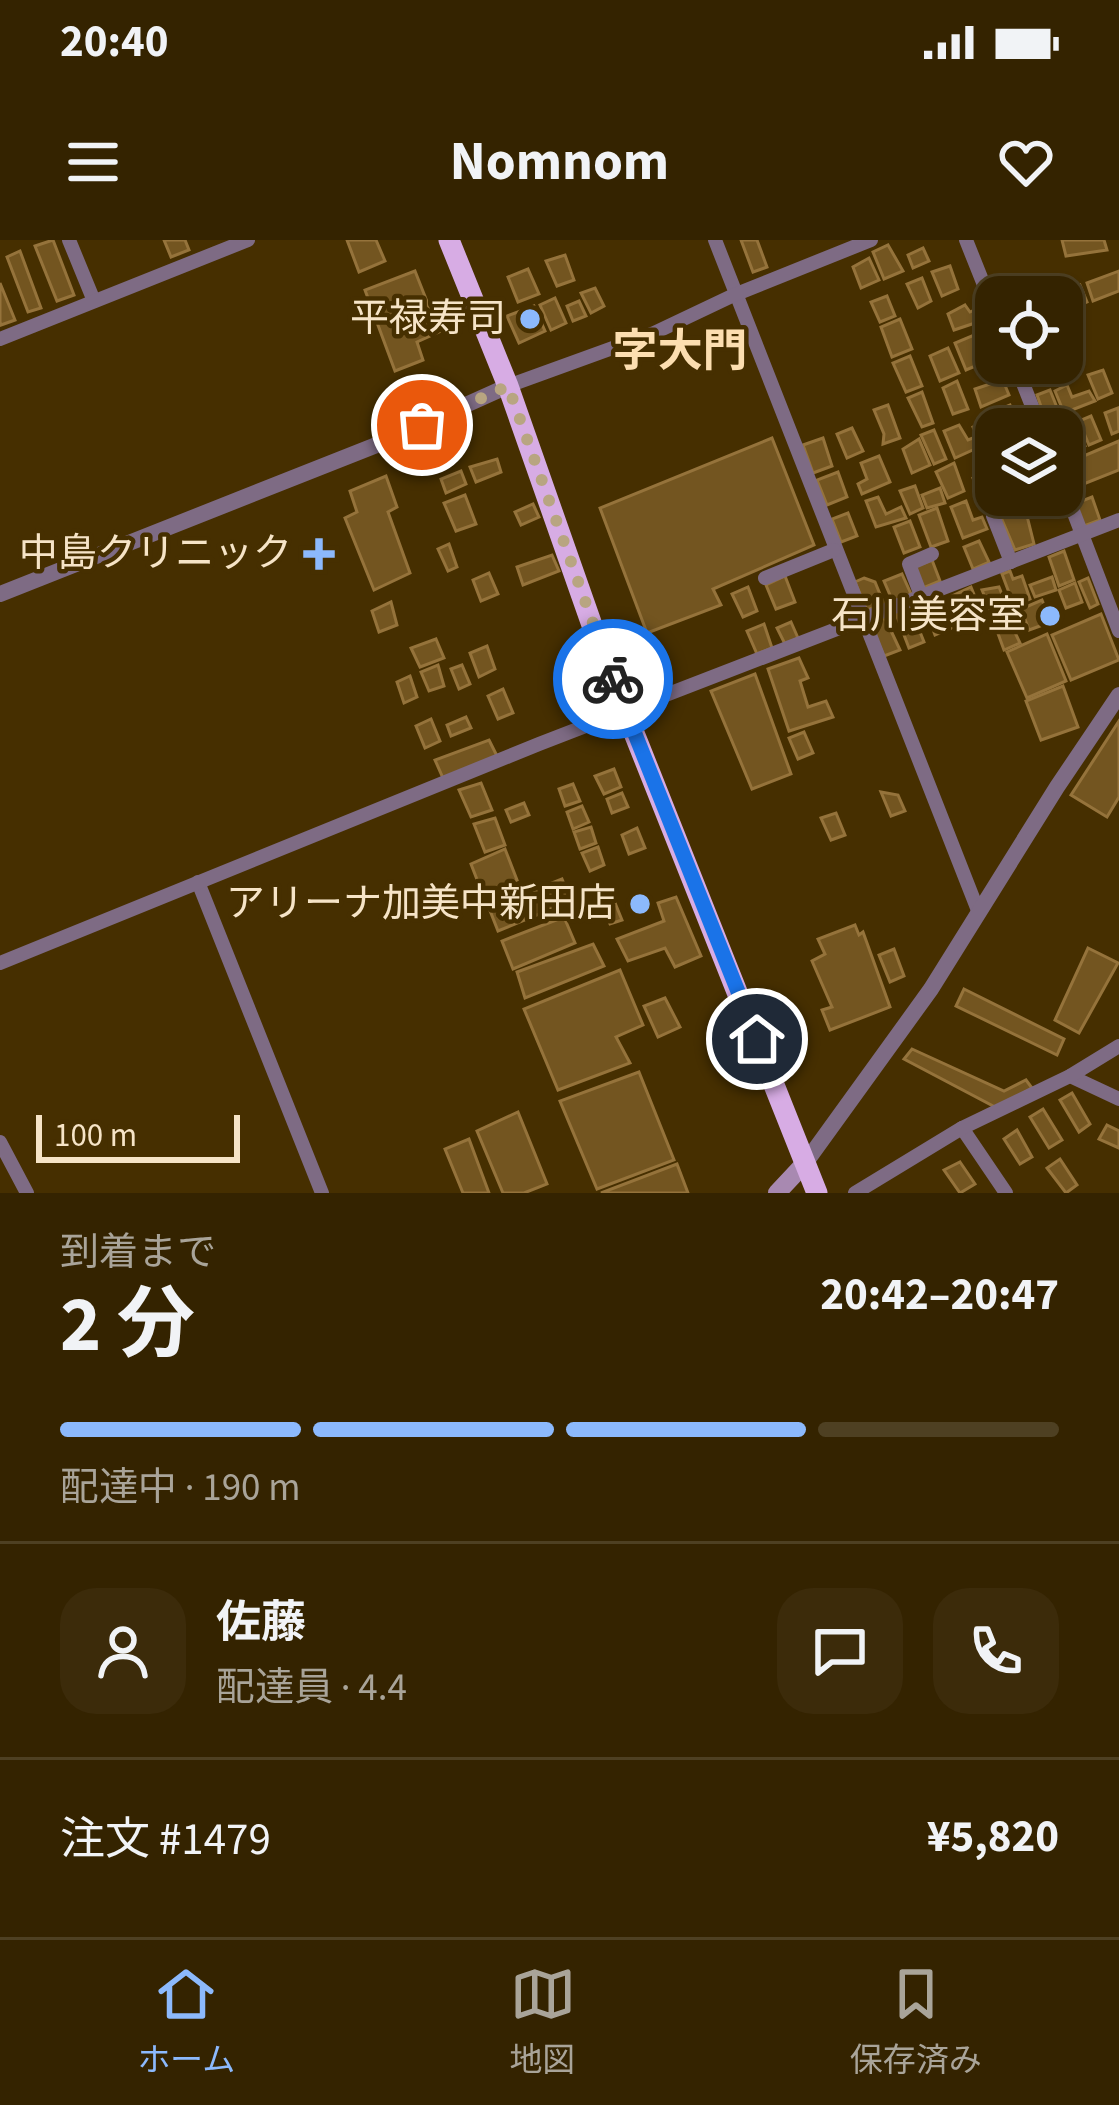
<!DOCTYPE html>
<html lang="ja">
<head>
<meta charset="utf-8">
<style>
  body { margin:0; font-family:"Source Sans 3","Noto Sans JP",sans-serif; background:#3c2b0a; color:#f1f3f6; height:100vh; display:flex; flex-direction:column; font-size:45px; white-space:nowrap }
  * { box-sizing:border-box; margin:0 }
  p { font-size:39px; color:#a9a499 }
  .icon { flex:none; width:66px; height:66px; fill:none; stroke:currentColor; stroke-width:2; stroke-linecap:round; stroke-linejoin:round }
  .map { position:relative; height:953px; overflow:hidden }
  .sheet { display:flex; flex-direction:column; background:#342300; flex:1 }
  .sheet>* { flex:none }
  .tools { position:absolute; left:975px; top:36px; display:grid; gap:24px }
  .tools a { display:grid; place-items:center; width:108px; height:108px; border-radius:24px; background:#342300; box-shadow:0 3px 9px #0004,0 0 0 3px #4e4022; font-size:60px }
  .scale { position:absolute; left:36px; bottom:30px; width:204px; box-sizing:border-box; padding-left:12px; border:6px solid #f6e4c7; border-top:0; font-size:33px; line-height:42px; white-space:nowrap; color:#f6e4c7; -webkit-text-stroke:9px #462f00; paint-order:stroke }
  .pin { position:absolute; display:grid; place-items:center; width:102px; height:102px; color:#fff; margin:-51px; border:6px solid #fff; border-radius:50%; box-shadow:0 3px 12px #0007 }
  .courier { position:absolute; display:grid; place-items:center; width:120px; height:120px; margin:-60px; border:9px solid #1a73e8; border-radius:50%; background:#fff; color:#222; box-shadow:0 3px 15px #0007 }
  .overview em { font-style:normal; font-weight:700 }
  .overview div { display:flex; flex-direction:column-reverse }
  .overview { display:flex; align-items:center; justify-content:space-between; height:204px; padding:0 60px }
  h1 { font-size:78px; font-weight:700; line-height:90px }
  .bar { display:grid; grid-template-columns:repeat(4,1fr); gap:18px 12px; align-content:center; height:144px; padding:0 60px }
  .bar i { height:15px; border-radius:9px; background:#4e4022 }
  .bar .on { background:#8cb9fc }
  .bar p { grid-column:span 4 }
  .line { display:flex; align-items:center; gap:30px; padding:0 60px; border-top:3px solid #4e4022 }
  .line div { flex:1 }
  .round { display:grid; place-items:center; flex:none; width:126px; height:126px; border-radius:36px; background:#3c2b0a }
  .status { display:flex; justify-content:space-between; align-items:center; height:84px; padding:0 60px; background:#342300; direction:ltr }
  .status svg { height:33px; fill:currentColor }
  header { display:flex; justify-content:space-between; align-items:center; height:156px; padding:0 60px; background:#342300; font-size:54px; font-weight:700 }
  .dock { display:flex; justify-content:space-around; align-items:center; height:168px; border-top:3px solid #4e4022; background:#342300; font-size:33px; color:#a9a499 }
  .dock a { display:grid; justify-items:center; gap:6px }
  .dock .on { color:#8cb9fc }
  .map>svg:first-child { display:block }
</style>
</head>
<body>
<div class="status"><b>20:40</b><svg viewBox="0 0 49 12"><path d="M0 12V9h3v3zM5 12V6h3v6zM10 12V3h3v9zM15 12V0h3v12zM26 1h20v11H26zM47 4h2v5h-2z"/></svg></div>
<header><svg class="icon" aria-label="menu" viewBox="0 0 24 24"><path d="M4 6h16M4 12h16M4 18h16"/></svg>Nomnom<svg class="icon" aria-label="heart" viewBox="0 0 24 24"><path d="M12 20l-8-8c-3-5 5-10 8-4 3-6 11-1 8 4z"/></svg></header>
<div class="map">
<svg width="1119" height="953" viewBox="0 0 1119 953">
  <rect width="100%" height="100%" fill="#462f00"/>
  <g fill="#735520" stroke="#95733b" stroke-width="3">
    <path d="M53,0L74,55L57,61L35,6Z"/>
    <path d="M164,0H185L189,10L171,17Z"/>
    <path d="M347,0H376L385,21L359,32Z"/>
    <path d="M741,0H757L767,27L753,32Z"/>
    <path d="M1062,0H1104L1107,10L1066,16Z"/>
    <path d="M888,5L903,31L884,39L873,12Z"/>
    <path d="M923,8L929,21L913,28L908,15Z"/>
    <path d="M20,11L41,68L28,72L7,17Z"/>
    <path d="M565,15L574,40L557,46L546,21Z"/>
    <path d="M869,18L879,40L861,48L853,27Z"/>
    <path d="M950,26L958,49L942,56L932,32Z"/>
    <path d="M528,29L539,54L518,62L508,37Z"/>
    <path d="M415,31L439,92L417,102L423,120L395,131L365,50Z"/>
    <path d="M1119,31V51L1093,61L1087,43Z"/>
    <path d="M922,38L931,61L918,68L907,44Z"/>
    <path d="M0,43L15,80L1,85L0,82Z"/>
    <path d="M1080,45L1087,62L1075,67L1067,50Z"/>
    <path d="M595,48L604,66L591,73L581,53Z"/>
    <path d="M887,56L895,76L880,82L871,62Z"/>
    <path d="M555,58L566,83L551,90L540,65Z"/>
    <path d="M579,61L586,76L573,81L567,66Z"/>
    <path d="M965,65L970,72L979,68L984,80L954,90L948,74Z"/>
    <path d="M534,66L545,91L519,103L507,76Z"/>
    <path d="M900,79L912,109L892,117L881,87Z"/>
    <path d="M974,95L980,124L966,130L955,103Z"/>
    <path d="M948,108L959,133L940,141L930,116Z"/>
    <path d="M910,116L922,146L906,152L893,123Z"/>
    <path d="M997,126L1009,155L981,167L975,149L990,144L985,130Z"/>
    <path d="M1103,130L1112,153L1098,159L1088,135Z"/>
    <path d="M957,141L968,169L953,174L943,148Z"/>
    <path d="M1067,145L1072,157L1089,151L1095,161L1064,173L1055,151Z"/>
    <path d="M1050,150L1060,175L1046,181L1037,155Z"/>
    <path d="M922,152L933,183L922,187L908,158Z"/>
    <path d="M888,165L900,198L883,204L884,194L874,170Z"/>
    <path d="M1010,165L1020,189H998L991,173Z"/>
    <path d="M1118,168L1119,191L1112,194L1105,173Z"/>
    <path d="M1091,176L1101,200L1089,205L1079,181Z"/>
    <path d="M987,181L995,200L981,206L973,187Z"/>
    <path d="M1076,184L1085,206L1062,215V202L1073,197L1069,187Z"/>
    <path d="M959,185L968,200L973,198L977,208L955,218L944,191Z"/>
    <path d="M852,188L863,211L847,218L837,194Z"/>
    <path d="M934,190L946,219L934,224L921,195Z"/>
    <path d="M772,198L814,305L713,349L721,365L647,393L600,268Z"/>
    <path d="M823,198L832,226L813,233L803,205Z"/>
    <path d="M919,199L930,225L912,233L903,209Z"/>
    <path d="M1119,201V230L1076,247L1067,223Z"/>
    <path d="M879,216L890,242L862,254L858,244L867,239L861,223Z"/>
    <path d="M996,216V241L977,248L973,238L995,229L991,218Z"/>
    <path d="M497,219L501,232L476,242L470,227Z"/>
    <path d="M954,223L964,251L948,258L936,232Z"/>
    <path d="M461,231L466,244L446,253L441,239Z"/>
    <path d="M838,232L847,257L827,265L817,240Z"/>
    <path d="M386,236L397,267L388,272L410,333L374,350L345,278L357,272L350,251Z"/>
    <path d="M915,246L923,268L910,274L900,251Z"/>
    <path d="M940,248L945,263L927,268L922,255Z"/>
    <path d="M465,255L476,284L456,291L444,263Z"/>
    <path d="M878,257L886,274L901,267L906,278L876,287L866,261Z"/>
    <path d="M1092,257L1100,280L1084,286L1074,264Z"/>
    <path d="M966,261L973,280L982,277L987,289L963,298L951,267Z"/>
    <path d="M533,264L539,277L521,285L515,272Z"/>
    <path d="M1024,264L1034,304L1015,310L1000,275Z"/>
    <path d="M937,268L948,301L931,307L919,275Z"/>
    <path d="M848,273L857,296L841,302L832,279Z"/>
    <path d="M910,281L920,307L904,313L894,287Z"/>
    <path d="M979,301L989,322L973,329L964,307Z"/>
    <path d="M449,304L457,327L448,331L438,309Z"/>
    <path d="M1064,311L1074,340L1059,346L1049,317Z"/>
    <path d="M552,315L559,331L523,345L517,327Z"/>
    <path d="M932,320L940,341L923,348L914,327Z"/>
    <path d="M1010,331L1013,339L1022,336L1030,359L1014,366L1002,334Z"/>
    <path d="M489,333L498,354L481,361L473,340Z"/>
    <path d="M902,334L911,354L893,362L884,341Z"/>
    <path d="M785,336L795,362L776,369L766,345Z"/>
    <path d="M1052,337L1056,350L1035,357L1030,345Z"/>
    <path d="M864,338L875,342L884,364L867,370L855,342Z"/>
    <path d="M1088,338L1098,364L1090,368L1079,342Z"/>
    <path d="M1075,343L1082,362L1066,368L1059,350Z"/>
    <path d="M748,347L757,371L743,377L732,354Z"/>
    <path d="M971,347L983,377L964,384L952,356Z"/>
    <path d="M999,347L1008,369L992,374L982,350Z"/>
    <path d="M1042,360L1051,382L1029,390L1021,369Z"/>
    <path d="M391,362L397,385L379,392L372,371Z"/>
    <path d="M910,367L924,402L909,408L896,374Z"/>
    <path d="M946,367L954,387L935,395L928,376Z"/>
    <path d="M1101,374L1119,420L1071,440L1052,395Z"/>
    <path d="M885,378L900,410L884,416L870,384Z"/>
    <path d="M791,382L798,398L785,404L777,388Z"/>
    <path d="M1010,382L1020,403L1004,410L996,388Z"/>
    <path d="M764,384L772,408L757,414L747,391Z"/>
    <path d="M1047,394L1066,441L1027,458L1007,412Z"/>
    <path d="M436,399L444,418L420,427L411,408Z"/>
    <path d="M487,406L495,429L479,437L470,413Z"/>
    <path d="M799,418L808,438L800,441L808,467L826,461L833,477L789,491L768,429Z"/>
    <path d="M438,425L444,446L429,451L421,432Z"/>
    <path d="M462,425L470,444L459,449L451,429Z"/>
    <path d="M755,434L791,534L752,549L711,451Z"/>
    <path d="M410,436L417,457L404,463L397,442Z"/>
    <path d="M1063,446L1078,487L1041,500L1026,461Z"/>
    <path d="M503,449L513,473L498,479L488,456Z"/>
    <path d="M466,477L471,488L451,496L447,485Z"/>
    <path d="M431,479L440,501L425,508L416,486Z"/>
    <path d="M1119,481V557L1107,577L1071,555Z"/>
    <path d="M804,492L813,513L798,519L789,498Z"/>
    <path d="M489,500L498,518L443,538L435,520Z"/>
    <path d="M614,529L621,547L604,554L595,536Z"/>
    <path d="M481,543L492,570L471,577L459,550Z"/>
    <path d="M573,544L580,561L565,566L559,549Z"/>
    <path d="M881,552L898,555L905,571L891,576Z"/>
    <path d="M622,553L628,567L612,573L607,559Z"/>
    <path d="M524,563L529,575L511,582L506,570Z"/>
    <path d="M582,566L589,582L573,589L567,572Z"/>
    <path d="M836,573L845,595L831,600L821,578Z"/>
    <path d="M495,578L505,605L485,612L474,584Z"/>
    <path d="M591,587L596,603L580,609L574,592Z"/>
    <path d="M637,588L645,608L629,614L622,595Z"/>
    <path d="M598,607L604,625L590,631L582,613Z"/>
    <path d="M505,609L517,640L483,655L471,624Z"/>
    <path d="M562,639L571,661L498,691L489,668Z"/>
    <path d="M611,653L622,680L610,684L598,657Z"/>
    <path d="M676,657L701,716L675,727L665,708L628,721L617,699L664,681L658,663Z"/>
    <path d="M564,677L575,703L513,729L502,701Z"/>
    <path d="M855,685L859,695L863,692L890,767L830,790L822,770L832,767L812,721L825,714L818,699Z"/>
    <path d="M593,704L604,726L525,758L517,732Z"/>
    <path d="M1088,708L1118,723L1079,793L1055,780Z"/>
    <path d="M894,709L904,736L890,742L879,715Z"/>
    <path d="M620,730L643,785L616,797L630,823L558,850L524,769Z"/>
    <path d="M964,749L1064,799L1057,815L956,766Z"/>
    <path d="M665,758L680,787L658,797L644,766Z"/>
    <path d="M912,809L1004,851L1026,840L1032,848L997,868L904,819Z"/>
    <path d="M639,832L674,920L597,949L560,861Z"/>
    <path d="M1072,853L1090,884L1079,892L1060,860Z"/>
    <path d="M1043,869L1062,900L1049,908L1030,877Z"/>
    <path d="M518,872L547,944L524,953H503L477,891Z"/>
    <path d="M1107,885L1119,891V908L1099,899Z"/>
    <path d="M1017,890L1032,917L1020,924L1004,899Z"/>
    <path d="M469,899L489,953H463L445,909Z"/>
    <path d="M1060,919L1077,945L1066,953L1047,928Z"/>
    <path d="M960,922L975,944L960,953L944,930Z"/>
    <path d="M677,924L688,953H601Z"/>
  </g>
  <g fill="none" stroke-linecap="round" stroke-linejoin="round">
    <g stroke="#7e6b84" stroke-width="14">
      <path d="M69,0L94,61"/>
      <path d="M715,0L979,673"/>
      <path d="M966,0L996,75"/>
      <path d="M0,99L248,0"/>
      <path d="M1015,123L1041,189"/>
      <path d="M508,146L654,93L734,55L871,0"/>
      <path d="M1062,242L1119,391"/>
      <path d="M993,276L1011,322"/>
      <path d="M765,338L834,310"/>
      <path d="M922,358L909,324L932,314"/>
      <path d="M198,642L322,953"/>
      <path d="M0,723L539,504L1119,280"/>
      <path d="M1070,836L1119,859"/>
      <path d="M962,888L1006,953"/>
      <path d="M0,902L27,953"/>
      <path d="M855,953L962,888L1070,836L1119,806"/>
    </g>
    <g stroke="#7e6b84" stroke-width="16">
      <path d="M0,354L379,204L508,146"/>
      <path d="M806,922L931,749L1057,547L1119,455"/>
    </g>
    <path stroke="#a889b1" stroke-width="18" d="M777,953L806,922"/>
    <path stroke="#d7ace4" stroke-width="21" d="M449,0L508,146L599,405L817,953"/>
  </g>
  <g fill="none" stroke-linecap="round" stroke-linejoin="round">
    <path stroke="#b8a581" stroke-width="12" stroke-dasharray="0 21.6" d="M422,185L508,146L613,439"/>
    <path stroke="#1a73e8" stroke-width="15" d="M613,439L757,799"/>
  </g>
  <g fill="#8cb9fc" stroke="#462f00" stroke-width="4.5">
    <circle cx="530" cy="79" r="12"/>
    <path d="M313 296h12v12h12v12h-12v12h-12v-12h-12v-12h12z"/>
    <circle cx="1050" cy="376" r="12"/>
    <circle cx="640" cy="664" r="12"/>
  </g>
  <g text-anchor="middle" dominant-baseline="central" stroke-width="9" stroke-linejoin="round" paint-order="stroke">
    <g font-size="39" fill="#f6e4c7" stroke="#462f00" text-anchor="end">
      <text x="506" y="79">平禄寿司</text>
      <text x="292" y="314">中島クリニック</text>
      <text x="1026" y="376">石川美容室</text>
      <text x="616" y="664">アリーナ加美中新田店</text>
    </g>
    <g font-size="45" font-weight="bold" fill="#fcdeb0" stroke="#462f00">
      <text x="680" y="112">字大門</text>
    </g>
  </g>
</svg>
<div class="tools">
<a><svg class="icon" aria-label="locate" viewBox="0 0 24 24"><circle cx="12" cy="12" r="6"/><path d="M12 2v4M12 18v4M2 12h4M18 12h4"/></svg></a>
<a><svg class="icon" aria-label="layers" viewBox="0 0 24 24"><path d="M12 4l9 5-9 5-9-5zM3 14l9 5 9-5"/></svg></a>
</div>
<div class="scale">100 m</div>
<div class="pin" style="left:422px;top:185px;background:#ea580c"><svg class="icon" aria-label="bag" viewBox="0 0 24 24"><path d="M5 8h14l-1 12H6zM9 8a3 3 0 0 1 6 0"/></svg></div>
<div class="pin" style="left:757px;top:799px;background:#1f2937"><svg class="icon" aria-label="home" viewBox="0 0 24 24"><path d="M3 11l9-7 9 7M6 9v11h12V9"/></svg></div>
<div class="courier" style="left:613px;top:439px"><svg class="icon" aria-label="bike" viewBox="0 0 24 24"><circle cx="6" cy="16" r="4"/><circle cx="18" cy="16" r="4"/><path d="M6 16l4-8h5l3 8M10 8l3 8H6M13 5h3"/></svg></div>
</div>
<section class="sheet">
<div class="overview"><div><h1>2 分</h1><p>到着まで</p></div><em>20:42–20:47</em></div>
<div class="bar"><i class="on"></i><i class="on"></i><i class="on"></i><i></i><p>配達中 · 190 m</p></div>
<div class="line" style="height:216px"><a class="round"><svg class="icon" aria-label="person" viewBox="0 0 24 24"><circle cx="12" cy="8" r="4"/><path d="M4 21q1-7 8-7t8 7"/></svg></a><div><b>佐藤</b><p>配達員 · 4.4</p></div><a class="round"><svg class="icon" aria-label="chat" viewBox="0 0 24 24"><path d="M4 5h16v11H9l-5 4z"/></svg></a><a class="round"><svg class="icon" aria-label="phone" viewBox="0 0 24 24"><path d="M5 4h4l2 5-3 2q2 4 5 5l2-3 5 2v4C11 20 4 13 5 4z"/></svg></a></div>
<div class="line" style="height:156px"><div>注文 #1479</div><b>¥5,820</b></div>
</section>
<nav class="dock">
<a class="on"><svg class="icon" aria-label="home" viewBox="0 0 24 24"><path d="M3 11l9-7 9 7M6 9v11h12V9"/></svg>ホーム</a>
<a><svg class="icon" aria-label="map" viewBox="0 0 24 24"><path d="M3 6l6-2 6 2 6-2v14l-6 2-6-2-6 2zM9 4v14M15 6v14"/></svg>地図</a>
<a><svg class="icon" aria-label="saved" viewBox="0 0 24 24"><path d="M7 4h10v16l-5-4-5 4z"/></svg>保存済み</a>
</nav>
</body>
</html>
